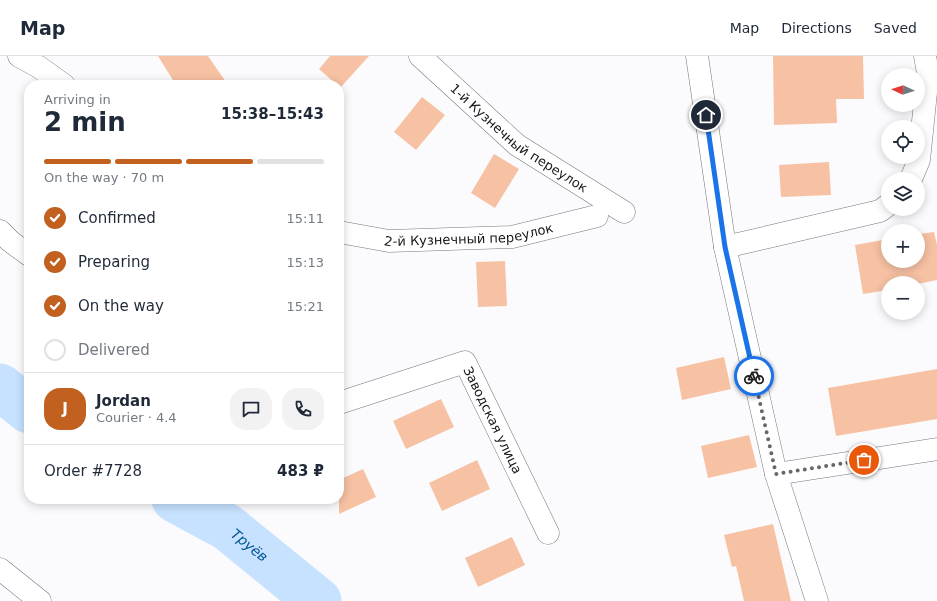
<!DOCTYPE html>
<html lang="en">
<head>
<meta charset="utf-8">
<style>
  body { margin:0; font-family:"DejaVu Sans",sans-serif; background:#f2f2f3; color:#1f2937; height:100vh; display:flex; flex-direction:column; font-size:15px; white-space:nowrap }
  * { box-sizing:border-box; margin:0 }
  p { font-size:13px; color:#747a83 }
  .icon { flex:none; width:22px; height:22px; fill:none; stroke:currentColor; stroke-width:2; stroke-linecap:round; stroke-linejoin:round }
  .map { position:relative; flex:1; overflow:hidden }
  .drawer { position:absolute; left:24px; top:24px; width:320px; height:424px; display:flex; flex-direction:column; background:#fff; border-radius:16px; box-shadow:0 2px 10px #0003 }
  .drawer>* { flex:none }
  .needle { width:26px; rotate:274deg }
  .fabs { position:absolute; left:881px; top:12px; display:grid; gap:8px }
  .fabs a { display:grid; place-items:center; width:44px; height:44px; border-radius:50%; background:#fff; box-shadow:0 2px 10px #0003; font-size:20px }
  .pin { position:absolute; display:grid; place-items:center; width:34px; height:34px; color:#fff; margin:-17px; border:2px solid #fff; border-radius:50%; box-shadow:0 1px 4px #0007 }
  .courier { position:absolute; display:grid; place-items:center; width:40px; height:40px; margin:-20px; border:3px solid #1a73e8; border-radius:50%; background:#fff; color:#222; box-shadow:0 1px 5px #0007 }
  .summary em { font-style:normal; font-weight:700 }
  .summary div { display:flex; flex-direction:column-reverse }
  .summary { display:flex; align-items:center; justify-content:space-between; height:68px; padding:0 20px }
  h1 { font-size:26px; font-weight:700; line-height:30px }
  .bar { display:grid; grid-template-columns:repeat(4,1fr); gap:6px 4px; align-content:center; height:48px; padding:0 20px }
  .bar i { height:5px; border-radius:3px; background:#e0e1e3 }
  .bar .active { background:#c1601f }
  .bar p { grid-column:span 4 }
  .line { display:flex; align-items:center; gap:10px; padding:0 20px; border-top:1px solid #e0e1e3 }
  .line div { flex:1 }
  .round { display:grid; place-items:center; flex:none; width:42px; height:42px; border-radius:16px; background:#f2f2f3 }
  ol { padding:0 20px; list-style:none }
  li { display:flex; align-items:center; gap:12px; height:44px }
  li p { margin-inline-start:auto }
  li .icon { padding:4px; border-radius:50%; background:#c1601f; color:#fff; stroke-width:4 }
  li:last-child { color:#747a83 }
  li i { width:22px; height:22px; border:2px solid #e0e1e3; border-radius:50% }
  header { display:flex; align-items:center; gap:24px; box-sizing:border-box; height:56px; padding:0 20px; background:#fff; border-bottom:1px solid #e0e1e3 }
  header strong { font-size:19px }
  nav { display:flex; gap:22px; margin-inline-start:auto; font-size:14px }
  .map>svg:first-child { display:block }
</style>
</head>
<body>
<header>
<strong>Map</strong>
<nav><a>Map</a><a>Directions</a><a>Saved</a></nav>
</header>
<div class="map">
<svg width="937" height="545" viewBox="0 0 937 545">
  <rect width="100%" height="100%" fill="#fbfbfe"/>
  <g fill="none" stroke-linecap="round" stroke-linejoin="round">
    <g stroke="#c6e2ff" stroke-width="47">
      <path d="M0,331L29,354"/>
      <path id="s1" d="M175,443L227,471L318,545"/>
    </g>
  </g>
  <g fill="#f7c1a3">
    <path d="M158,0H208L228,29H176Z"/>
    <path d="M330,0H369L340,32L339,29H337L319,13Z"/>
    <path d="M773,0H863L864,43H836L837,67L774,69Z"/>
    <path d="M422,41L445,59L416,94L394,76Z"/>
    <path d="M494,98L519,113L495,152L471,137Z"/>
    <path d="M829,106L831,139L781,141L779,109Z"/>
    <path d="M934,176L937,189V224L918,228L888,227V234L863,238L855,189L888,183V205H918V178Z"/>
    <path d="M505,205L507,250L478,251L476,206Z"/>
    <path d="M724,301L731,333L682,344L676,312Z"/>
    <path d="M937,313V363L836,380L828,332Z"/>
    <path d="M441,343L454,371L406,393L393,365Z"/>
    <path d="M749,379L757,411L708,422L701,390Z"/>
    <path d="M477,404L490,433L442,455L429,427Z"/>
    <path d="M363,413L376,441L339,458V424Z"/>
    <path d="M773,468L791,545H744L736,510L732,511L724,479Z"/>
    <path d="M512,481L525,509L478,531L465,502Z"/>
  </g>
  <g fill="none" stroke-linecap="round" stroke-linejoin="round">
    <g stroke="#747780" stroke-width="23">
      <g id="minor">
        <path d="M19,0L39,11L64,29"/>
        <path id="s2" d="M420,0L517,89L624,156"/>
        <path d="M697,0L725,191L776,418L817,545"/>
        <path d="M911,123L919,104L928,17L925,0"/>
        <path d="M0,175L10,185L29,199"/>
        <path id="s3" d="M339,176L389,185L512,181L597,160"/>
        <path d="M725,191L880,155L888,149"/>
        <path id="s4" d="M339,347L465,306L548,477"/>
        <path d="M776,418L937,393"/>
        <path d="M0,513L40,545"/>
      </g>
    </g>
    <use href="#minor" stroke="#fff" stroke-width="22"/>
  </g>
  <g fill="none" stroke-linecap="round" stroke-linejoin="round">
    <path stroke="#66676a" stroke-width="4" stroke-dasharray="0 7.2" d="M754,320L776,418L864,404"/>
    <path stroke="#1a73e8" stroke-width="5" d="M706,59L725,191L754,320"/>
  </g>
  <g text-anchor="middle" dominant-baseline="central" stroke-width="3" stroke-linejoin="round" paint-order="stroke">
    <g font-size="13" fill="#16171b" stroke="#fbfbfe">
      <text stroke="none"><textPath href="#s2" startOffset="129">1-й Кузнечный переулок</textPath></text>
      <text stroke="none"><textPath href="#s3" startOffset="131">2-й Кузнечный переулок</textPath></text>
      <text stroke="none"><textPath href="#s4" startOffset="197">Заводская улица</textPath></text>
    </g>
    <g font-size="14" font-style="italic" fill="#035694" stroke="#fbfbfe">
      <text stroke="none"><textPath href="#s1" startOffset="88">Труёв</textPath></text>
    </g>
  </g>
</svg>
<div class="fabs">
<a><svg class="needle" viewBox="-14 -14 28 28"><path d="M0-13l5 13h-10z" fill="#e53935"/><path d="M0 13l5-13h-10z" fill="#747a83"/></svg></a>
<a><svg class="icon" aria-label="locate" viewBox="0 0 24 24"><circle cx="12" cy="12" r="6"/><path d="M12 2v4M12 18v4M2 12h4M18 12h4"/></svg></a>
<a><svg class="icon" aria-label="layers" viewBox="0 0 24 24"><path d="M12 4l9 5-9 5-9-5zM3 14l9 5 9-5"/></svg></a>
<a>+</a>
<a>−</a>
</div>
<div class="pin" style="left:864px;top:404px;background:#ea580c"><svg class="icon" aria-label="bag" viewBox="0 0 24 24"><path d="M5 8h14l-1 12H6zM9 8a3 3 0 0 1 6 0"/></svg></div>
<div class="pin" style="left:706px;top:59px;background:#1f2937"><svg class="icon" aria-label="home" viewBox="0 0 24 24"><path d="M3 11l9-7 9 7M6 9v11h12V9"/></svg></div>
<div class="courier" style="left:754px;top:320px"><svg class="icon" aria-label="bike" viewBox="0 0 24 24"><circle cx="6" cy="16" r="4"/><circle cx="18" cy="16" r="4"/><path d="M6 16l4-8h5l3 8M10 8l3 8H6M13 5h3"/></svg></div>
<section class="drawer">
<div class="summary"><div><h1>2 min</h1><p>Arriving in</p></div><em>15:38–15:43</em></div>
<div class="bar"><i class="active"></i><i class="active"></i><i class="active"></i><i></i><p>On the way · 70 m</p></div>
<ol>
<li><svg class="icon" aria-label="check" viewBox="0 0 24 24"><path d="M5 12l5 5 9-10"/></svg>Confirmed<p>15:11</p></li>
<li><svg class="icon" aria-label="check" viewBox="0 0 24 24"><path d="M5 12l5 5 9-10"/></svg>Preparing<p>15:13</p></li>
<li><svg class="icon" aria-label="check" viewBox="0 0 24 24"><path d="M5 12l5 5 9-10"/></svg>On the way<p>15:21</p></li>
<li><i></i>Delivered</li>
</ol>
<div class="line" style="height:72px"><b class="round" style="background:#c1601f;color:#fff">J</b><div><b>Jordan</b><p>Courier · 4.4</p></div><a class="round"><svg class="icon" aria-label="chat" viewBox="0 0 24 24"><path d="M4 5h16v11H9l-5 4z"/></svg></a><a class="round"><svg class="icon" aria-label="phone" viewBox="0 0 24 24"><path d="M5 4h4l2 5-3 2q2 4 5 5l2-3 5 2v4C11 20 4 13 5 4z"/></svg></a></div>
<div class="line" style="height:52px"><div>Order #7728</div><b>483 ₽</b></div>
</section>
</div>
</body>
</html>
